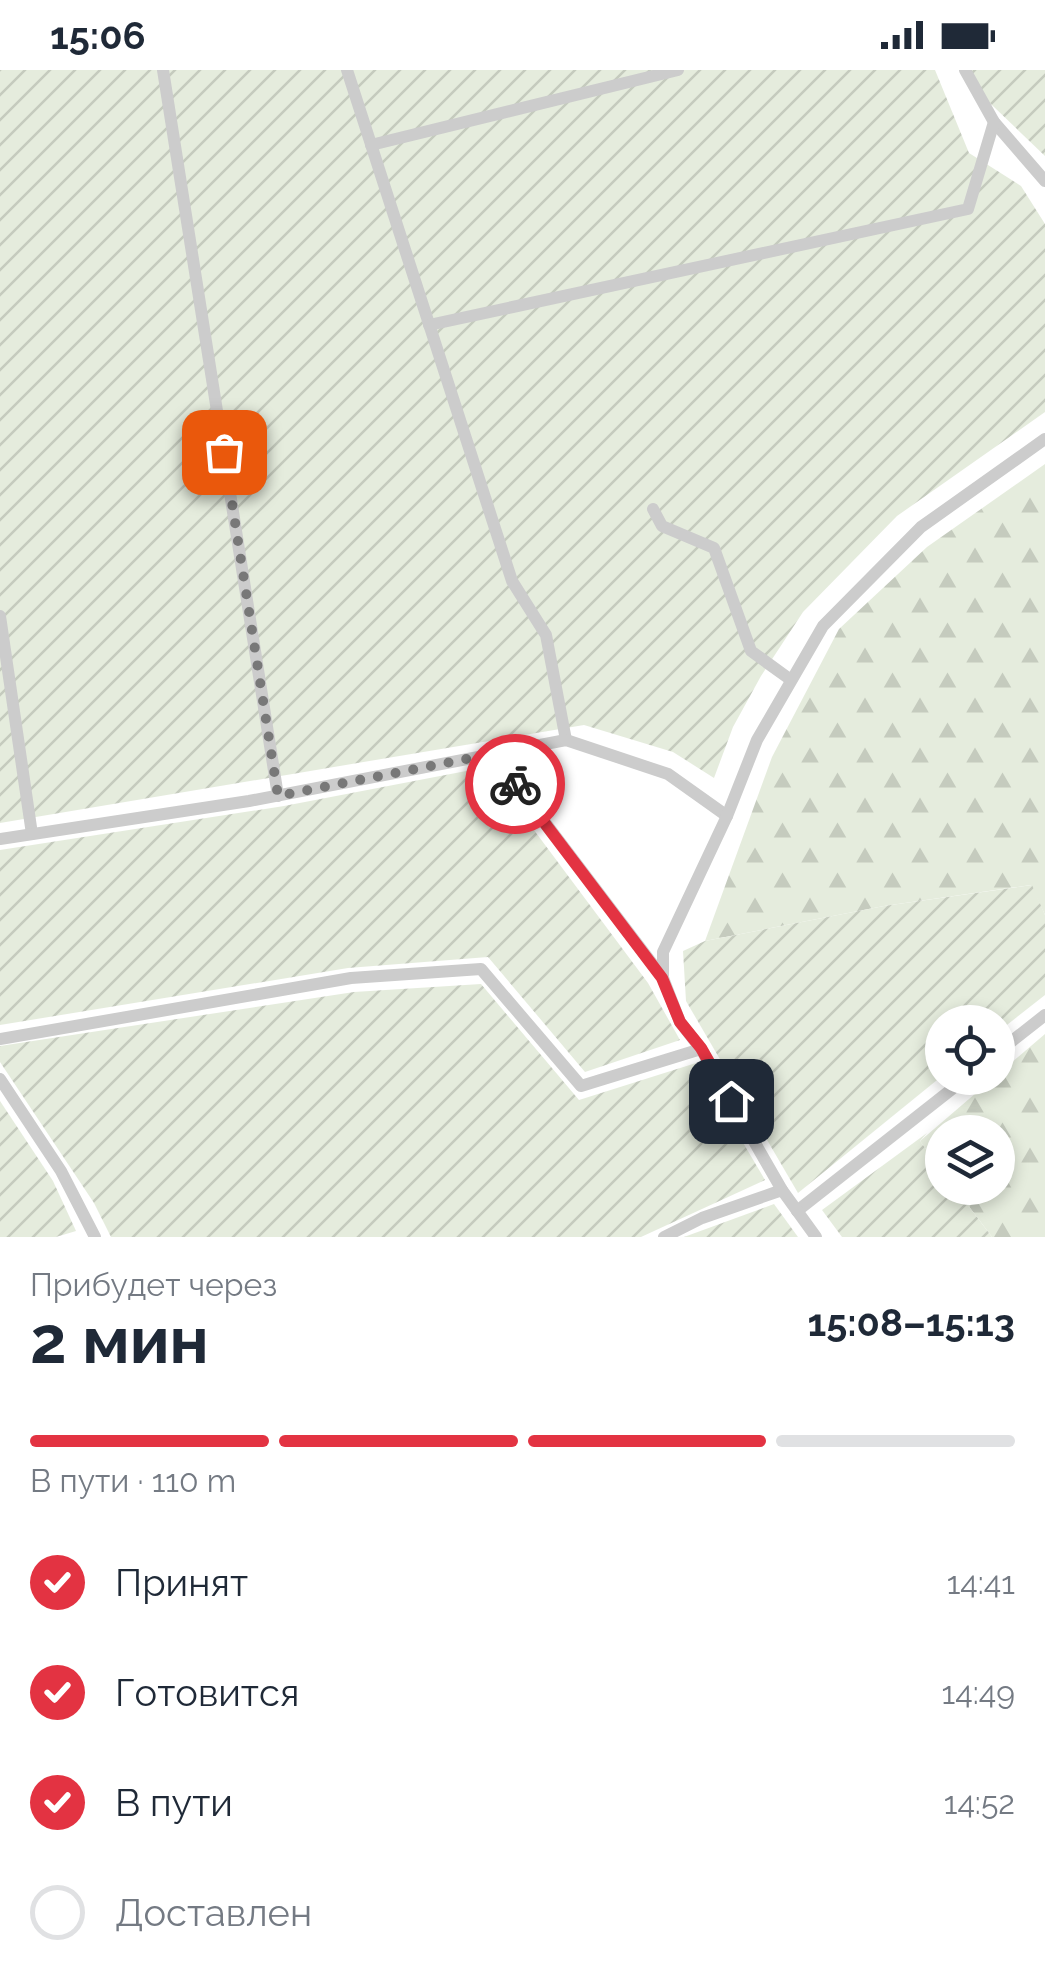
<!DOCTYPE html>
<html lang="ru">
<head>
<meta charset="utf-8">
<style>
  body { margin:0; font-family:Raleway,sans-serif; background:#f6f6f7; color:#1f2937; height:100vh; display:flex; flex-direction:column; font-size:38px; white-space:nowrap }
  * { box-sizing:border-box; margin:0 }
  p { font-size:32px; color:#747a83 }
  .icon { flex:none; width:55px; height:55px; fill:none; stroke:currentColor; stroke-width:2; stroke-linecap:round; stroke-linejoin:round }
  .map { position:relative; height:1167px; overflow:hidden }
  .sheet { display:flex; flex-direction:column; background:#fff; flex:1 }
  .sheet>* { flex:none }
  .fabs { position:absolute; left:925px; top:935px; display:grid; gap:20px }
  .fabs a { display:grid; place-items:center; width:90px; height:90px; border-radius:50%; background:#fff; box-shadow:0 5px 15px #0003; font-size:50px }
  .pin { position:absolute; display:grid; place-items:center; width:85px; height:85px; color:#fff; margin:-42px; border-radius:20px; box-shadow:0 5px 15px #0006 }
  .courier { position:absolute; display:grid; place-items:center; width:100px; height:100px; margin:-50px; border:8px solid #e33342; border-radius:50%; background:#fff; color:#222; box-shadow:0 2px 12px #0007 }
  .summary em { font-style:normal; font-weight:700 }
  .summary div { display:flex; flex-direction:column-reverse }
  .summary { display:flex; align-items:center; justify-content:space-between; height:170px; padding:0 30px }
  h1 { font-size:65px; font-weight:700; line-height:75px }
  .bar { display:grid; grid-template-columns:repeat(4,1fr); gap:15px 10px; align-content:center; height:120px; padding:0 30px }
  .bar i { height:12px; border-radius:8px; background:#e0e1e3 }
  .bar .active { background:#e33342 }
  .bar p { grid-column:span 4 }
  ol { padding:0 30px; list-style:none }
  li { display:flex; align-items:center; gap:30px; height:110px }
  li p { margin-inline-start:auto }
  li .icon { padding:10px; border-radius:50%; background:#e33342; color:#fff; stroke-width:4 }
  li:last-child { color:#747a83 }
  li i { width:55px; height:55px; border:5px solid #e0e1e3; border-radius:50% }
  .status { display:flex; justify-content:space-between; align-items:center; height:70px; padding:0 50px; background:#fff; direction:ltr }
  .status svg { height:28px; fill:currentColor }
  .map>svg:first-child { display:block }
</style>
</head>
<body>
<div class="status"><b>15:06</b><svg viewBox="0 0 49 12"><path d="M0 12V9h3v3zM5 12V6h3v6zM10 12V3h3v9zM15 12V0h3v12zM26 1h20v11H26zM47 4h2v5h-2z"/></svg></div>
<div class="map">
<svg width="1045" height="1167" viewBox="0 0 1045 1167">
  <defs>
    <pattern id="forest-firs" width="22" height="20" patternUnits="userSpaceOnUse" patternTransform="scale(2.5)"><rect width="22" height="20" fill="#e5ecdd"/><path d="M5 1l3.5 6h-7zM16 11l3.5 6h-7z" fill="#c5cbbe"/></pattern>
    <pattern id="garden-furrows" width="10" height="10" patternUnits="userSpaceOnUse" patternTransform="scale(2.5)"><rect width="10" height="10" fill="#e5ecdd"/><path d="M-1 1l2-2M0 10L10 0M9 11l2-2" fill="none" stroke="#c5cbbe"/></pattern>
  </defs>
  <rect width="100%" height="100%" fill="#fff"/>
  <g fill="url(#forest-firs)">
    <path d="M1045,394V845L1031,815L884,836L705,871L772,687L839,559L927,477Z"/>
    <path d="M1045,964V1167H992L955,1118H998V1062H942V1101L920,1071Z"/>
  </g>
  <g fill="url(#garden-furrows)">
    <path d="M0,0H935L969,83L1021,116L1045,154V342L897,446L803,542L761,606L733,657L714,708L673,682L584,655L0,753Z"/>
    <path d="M967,0H1045V86L970,14Z"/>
    <path d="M487,697L648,913L680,970L585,1002L488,887L348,898L0,955V780L284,736Z"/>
    <path d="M1032,815L1045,845V925L998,962V952H942V1006L798,1123L686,931L683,881L705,871L884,836Z"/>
    <path d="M481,914L579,1030L696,993L765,1110L641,1167H111L94,1133L0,992V976L354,922Z"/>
    <path d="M0,1031L53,1111L76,1161L56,1167H0Z"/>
    <path d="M927,1063L920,1071L942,1101V1118H955L992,1167H842L822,1140Z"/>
    <path d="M774,1134L798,1167H684Z"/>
  </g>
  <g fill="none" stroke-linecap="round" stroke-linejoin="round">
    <g stroke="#ccc" stroke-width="12">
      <path d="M163,0L278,726"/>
      <path d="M347,0L512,511L546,565L566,670"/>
      <path d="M965,0L994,52L1045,111"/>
      <path d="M371,75L678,0"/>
      <path d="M429,255L968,139L994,52"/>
      <path d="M653,439L662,456L714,478L751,581L791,610"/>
      <path d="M0,546L32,764"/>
      <path d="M493,684L663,908"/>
      <path d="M0,769L249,731L566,670L668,704L727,746"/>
      <path d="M0,969L351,908L481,899L581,1016L701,979"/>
      <path d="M998,982L1045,945"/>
      <path d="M0,1009L61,1101L95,1167"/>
      <path d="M797,1141L966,1008"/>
      <path d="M664,1167L702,1148L782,1120"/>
      <path d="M816,1167L782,1120L701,979L680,952L663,908V882L727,746L757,670L823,556L921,457L1045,369"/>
    </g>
  </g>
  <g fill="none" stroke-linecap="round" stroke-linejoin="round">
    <path stroke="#787878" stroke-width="10" stroke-dasharray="0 18" d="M224,382L278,726L492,684L515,714"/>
    <path stroke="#e33342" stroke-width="12" d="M515,714L662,908L680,952L701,978L731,1031"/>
  </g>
</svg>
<div class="fabs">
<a><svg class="icon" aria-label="locate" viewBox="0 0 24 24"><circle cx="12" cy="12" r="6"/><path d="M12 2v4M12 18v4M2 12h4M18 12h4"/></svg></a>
<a><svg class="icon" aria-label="layers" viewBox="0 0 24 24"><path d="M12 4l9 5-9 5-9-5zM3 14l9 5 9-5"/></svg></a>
</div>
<div class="pin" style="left:224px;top:382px;background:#ea580c"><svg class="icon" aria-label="bag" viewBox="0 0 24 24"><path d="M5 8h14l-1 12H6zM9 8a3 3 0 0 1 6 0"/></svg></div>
<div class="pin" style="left:731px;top:1031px;background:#1f2937"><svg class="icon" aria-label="home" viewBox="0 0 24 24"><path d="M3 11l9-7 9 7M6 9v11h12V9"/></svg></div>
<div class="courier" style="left:515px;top:714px"><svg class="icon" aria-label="bike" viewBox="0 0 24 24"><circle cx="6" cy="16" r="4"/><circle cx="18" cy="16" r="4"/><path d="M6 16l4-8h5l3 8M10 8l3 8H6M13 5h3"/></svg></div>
</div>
<section class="sheet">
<div class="summary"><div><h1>2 мин</h1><p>Прибудет через</p></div><em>15:08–15:13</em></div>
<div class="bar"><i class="active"></i><i class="active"></i><i class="active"></i><i></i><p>В пути · 110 m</p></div>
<ol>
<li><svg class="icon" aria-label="check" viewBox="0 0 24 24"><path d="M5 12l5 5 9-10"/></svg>Принят<p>14:41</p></li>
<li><svg class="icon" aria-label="check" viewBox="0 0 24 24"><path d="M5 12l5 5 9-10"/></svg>Готовится<p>14:49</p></li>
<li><svg class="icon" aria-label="check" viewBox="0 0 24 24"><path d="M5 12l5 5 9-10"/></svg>В пути<p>14:52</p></li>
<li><i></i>Доставлен</li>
</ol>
</section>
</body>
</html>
